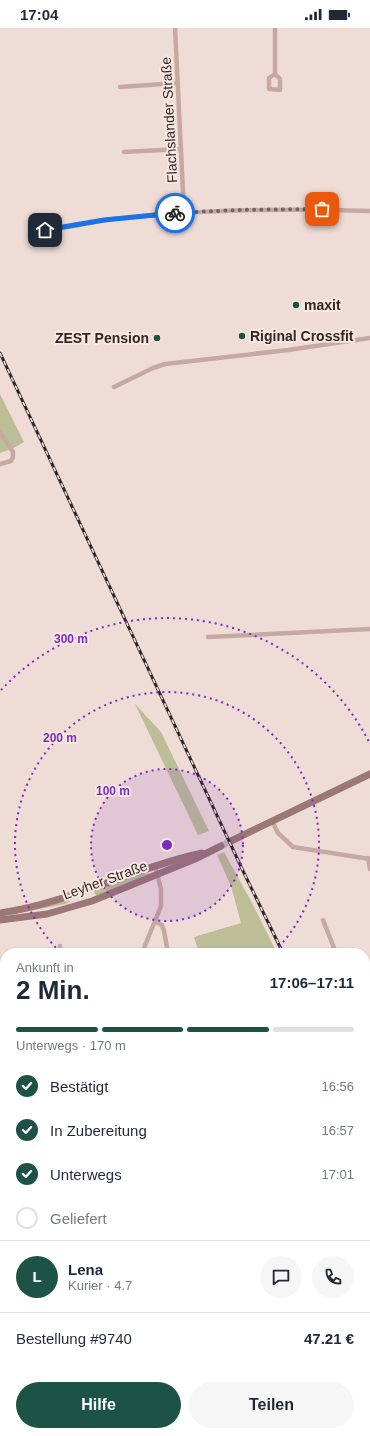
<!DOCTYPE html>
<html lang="de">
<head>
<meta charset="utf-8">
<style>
  body { margin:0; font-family:Helvetica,sans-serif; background:#f6f6f7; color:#1f2937; height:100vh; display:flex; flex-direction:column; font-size:15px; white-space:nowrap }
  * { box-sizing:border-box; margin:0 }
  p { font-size:13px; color:#747a83 }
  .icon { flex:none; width:22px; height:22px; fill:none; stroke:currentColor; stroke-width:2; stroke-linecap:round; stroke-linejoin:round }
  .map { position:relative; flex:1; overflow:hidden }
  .panel { position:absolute; left:0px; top:920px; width:370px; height:488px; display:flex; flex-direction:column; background:#fff; border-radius:16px 16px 0 0; box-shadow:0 1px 3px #0004 }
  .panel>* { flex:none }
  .pin { position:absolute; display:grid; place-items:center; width:34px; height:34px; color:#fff; margin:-17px; border-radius:8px; box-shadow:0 2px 6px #0006 }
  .courier { position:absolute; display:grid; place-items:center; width:40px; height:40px; margin:-20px; border:3px solid #1a73e8; border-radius:50%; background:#fff; color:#222; box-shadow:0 1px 5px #0007 }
  .overview em { font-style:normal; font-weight:800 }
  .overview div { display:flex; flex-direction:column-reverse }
  .overview { display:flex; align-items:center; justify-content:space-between; height:68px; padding:0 16px }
  h1 { font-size:26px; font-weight:800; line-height:30px }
  .bar { display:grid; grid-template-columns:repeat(4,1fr); gap:6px 4px; align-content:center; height:48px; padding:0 16px }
  .bar i { height:5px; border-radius:3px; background:#e0e1e3 }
  .bar .active { background:#1c5346 }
  .bar p { grid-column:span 4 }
  .line { display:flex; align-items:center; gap:10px; padding:0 16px; border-top:1px solid #e0e1e3 }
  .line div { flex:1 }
  .round { display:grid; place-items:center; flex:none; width:42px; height:42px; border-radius:21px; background:#f6f6f7 }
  ol { padding:0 16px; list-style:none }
  li { display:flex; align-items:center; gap:12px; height:44px }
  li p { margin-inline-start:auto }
  li .icon { padding:4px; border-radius:50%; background:#1c5346; color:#fff; stroke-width:4 }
  li:last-child { color:#747a83 }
  li i { width:22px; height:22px; border:2px solid #e0e1e3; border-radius:50% }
  .cta { display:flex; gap:8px; margin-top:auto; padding:8px 16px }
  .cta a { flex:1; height:46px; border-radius:24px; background:#1c5346; color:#fff; font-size:16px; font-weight:800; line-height:46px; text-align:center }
  .cta a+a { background:#f6f6f7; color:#1f2937 }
  .status { display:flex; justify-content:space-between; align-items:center; height:28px; padding:0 20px; background:#fff; direction:ltr }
  .status svg { height:11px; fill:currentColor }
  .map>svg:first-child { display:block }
</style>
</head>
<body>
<div class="status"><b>17:04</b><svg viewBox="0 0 49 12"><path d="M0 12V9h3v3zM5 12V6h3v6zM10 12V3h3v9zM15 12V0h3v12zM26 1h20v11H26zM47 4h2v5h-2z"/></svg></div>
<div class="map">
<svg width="370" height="1408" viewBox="0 0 370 1408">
  <rect width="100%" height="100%" fill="#f0dcd6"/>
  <g fill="#bcbe97">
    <path d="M0,366L24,414L12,421L0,425Z"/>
    <path d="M135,676L161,704L209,803L198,807Z"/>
    <path d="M224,824L251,873L277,925H199L194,909L241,895L231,858L217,827Z"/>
    <path d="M143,845L150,846L102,867H96L94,865V862Z"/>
    <path d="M68,870L70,874L65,876L0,889V887Z"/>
    <rect x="0" y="1241" width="5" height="70"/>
    <path d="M365,1373H370V1393L365,1392Z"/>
    <path d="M232,1403H267L266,1408H233Z"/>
  </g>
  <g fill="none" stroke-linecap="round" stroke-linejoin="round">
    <path stroke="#cab7b3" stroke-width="7" stroke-dasharray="7 3.5" stroke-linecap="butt" d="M221,818L231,813"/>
    <g stroke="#c7a9a3" stroke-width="4.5">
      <path d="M175,0L184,184"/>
      <path d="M275,46L269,50V61L280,62V51L275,46V0"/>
      <path d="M120,59L178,55"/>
      <path d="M124,124L181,121"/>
      <path d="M38,199C55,205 88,194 107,192C194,181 282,180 370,183"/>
      <path d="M114,359L153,340L165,336L288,322L370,310"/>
      <path d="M0,404L13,424V429L11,433L0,436"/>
      <path d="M208,609L370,601"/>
      <path d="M272,793L278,805L293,819L370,831"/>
      <path d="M368,830L370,841"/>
      <path d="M323,892L336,925"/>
      <path d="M156,894L162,897L164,903L168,925"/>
      <path d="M60,918L61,925"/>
      <path d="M142,925L161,878V861L155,838"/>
      <path d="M365,960L370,959"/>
      <path d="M0,1009H5"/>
      <path d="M369,1072H370"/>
      <path d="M0,1110L2,1131"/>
      <path d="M365,1333H370"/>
      <path d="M0,1357H5"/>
      <path d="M32,1403L33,1408"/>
      <path d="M43,1403V1408"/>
    </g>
    <g stroke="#9b7775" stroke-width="7">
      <path d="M231,813L370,746"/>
      <path d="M0,885C70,875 133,840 202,825"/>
      <path d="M0,892L47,886L92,873L195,831L221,818"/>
    </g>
    <g stroke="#644a49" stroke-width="8">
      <path d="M0,1203H5"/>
      <path d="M365,1207H370"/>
      <path d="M0,1212H5"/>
      <path d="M365,1216H370"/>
    </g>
    <g stroke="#322525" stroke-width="3">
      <g id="rail">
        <path d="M0,325L244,845L283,925"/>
        <path d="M365,1046L370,1051"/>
        <path d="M0,1224H5"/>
        <path d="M365,1225L370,1222"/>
        <path d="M0,1231H5"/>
        <path d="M365,1247L370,1248"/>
        <path d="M365,1259L370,1260"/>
        <path d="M270,1408L271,1403"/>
      </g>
    </g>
    <use href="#rail" stroke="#f8e8e2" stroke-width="1.5" stroke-dasharray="4.5" stroke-linecap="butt"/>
  </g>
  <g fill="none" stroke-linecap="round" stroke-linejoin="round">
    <path stroke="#746563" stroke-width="4" stroke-dasharray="0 7.2" d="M175,185L236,182L322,181"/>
    <path stroke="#1a73e8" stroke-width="5" d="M45,202L104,192L175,185"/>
  </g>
  <circle cx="167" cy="817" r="76" fill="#7b2cbf" fill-opacity=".12"/>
  <g fill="none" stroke="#7b2cbf" stroke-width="2" stroke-dasharray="2 4">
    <circle cx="167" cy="817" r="76"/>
    <path d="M60 924A152 152 0 1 1 274 924"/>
    <path d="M1 662A227 227 0 0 1 369 714"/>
  </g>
  <g fill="#1c5346" stroke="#f8e8e2" stroke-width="1.5">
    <circle cx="296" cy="277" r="4"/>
    <circle cx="242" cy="308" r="4"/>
    <circle cx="157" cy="310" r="4"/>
  </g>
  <g text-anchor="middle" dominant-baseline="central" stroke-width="4" stroke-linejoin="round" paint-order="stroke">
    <g font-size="14" fill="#322525" stroke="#f8e8e2">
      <text transform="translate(169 92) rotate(-93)">Flachslander Straße</text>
      <text transform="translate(105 852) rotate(-20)">Leyher Straße</text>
    </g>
    <g font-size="14" font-weight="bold" fill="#322525" stroke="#f8e8e2" text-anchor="start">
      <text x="304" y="277">maxit</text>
      <text x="250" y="308">Riginal Crossfit</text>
      <text x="149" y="310" text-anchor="end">ZEST Pension</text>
    </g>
  </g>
  <circle cx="167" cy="817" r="6" fill="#7b2cbf" stroke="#f8e8e2" stroke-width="2"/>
  <g font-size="12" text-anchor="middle" font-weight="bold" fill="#7b2cbf" stroke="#f8e8e2" stroke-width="4" stroke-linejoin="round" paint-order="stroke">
    <text x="71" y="615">300 m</text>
    <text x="60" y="714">200 m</text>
    <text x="113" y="767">100 m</text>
  </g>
</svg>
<div class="pin" style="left:322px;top:181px;background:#ea580c"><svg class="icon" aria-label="bag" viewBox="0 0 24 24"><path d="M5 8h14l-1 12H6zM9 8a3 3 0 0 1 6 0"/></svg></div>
<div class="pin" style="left:45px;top:202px;background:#1f2937"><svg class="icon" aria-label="home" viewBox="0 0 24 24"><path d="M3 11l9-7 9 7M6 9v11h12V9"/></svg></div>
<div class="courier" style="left:175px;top:185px"><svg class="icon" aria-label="bike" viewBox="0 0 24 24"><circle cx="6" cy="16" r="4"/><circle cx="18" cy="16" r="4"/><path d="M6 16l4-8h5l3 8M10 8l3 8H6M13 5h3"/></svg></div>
<section class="panel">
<div class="overview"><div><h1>2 Min.</h1><p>Ankunft in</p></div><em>17:06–17:11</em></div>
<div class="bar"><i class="active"></i><i class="active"></i><i class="active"></i><i></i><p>Unterwegs · 170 m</p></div>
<ol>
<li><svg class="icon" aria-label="check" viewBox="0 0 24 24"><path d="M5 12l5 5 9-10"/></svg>Bestätigt<p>16:56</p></li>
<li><svg class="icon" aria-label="check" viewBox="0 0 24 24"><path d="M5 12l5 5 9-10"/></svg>In Zubereitung<p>16:57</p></li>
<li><svg class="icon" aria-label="check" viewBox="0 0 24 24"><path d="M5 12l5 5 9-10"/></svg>Unterwegs<p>17:01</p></li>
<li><i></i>Geliefert</li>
</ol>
<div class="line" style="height:72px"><b class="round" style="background:#1c5346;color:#fff">L</b><div><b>Lena</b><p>Kurier · 4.7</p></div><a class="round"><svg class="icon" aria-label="chat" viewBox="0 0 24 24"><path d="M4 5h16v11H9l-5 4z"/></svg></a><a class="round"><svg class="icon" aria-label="phone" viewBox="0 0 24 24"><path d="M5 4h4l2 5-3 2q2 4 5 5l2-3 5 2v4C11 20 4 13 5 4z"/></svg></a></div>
<div class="line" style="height:52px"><div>Bestellung #9740</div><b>47.21 €</b></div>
<div class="cta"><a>Hilfe</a><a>Teilen</a></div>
</section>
</div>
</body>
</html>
